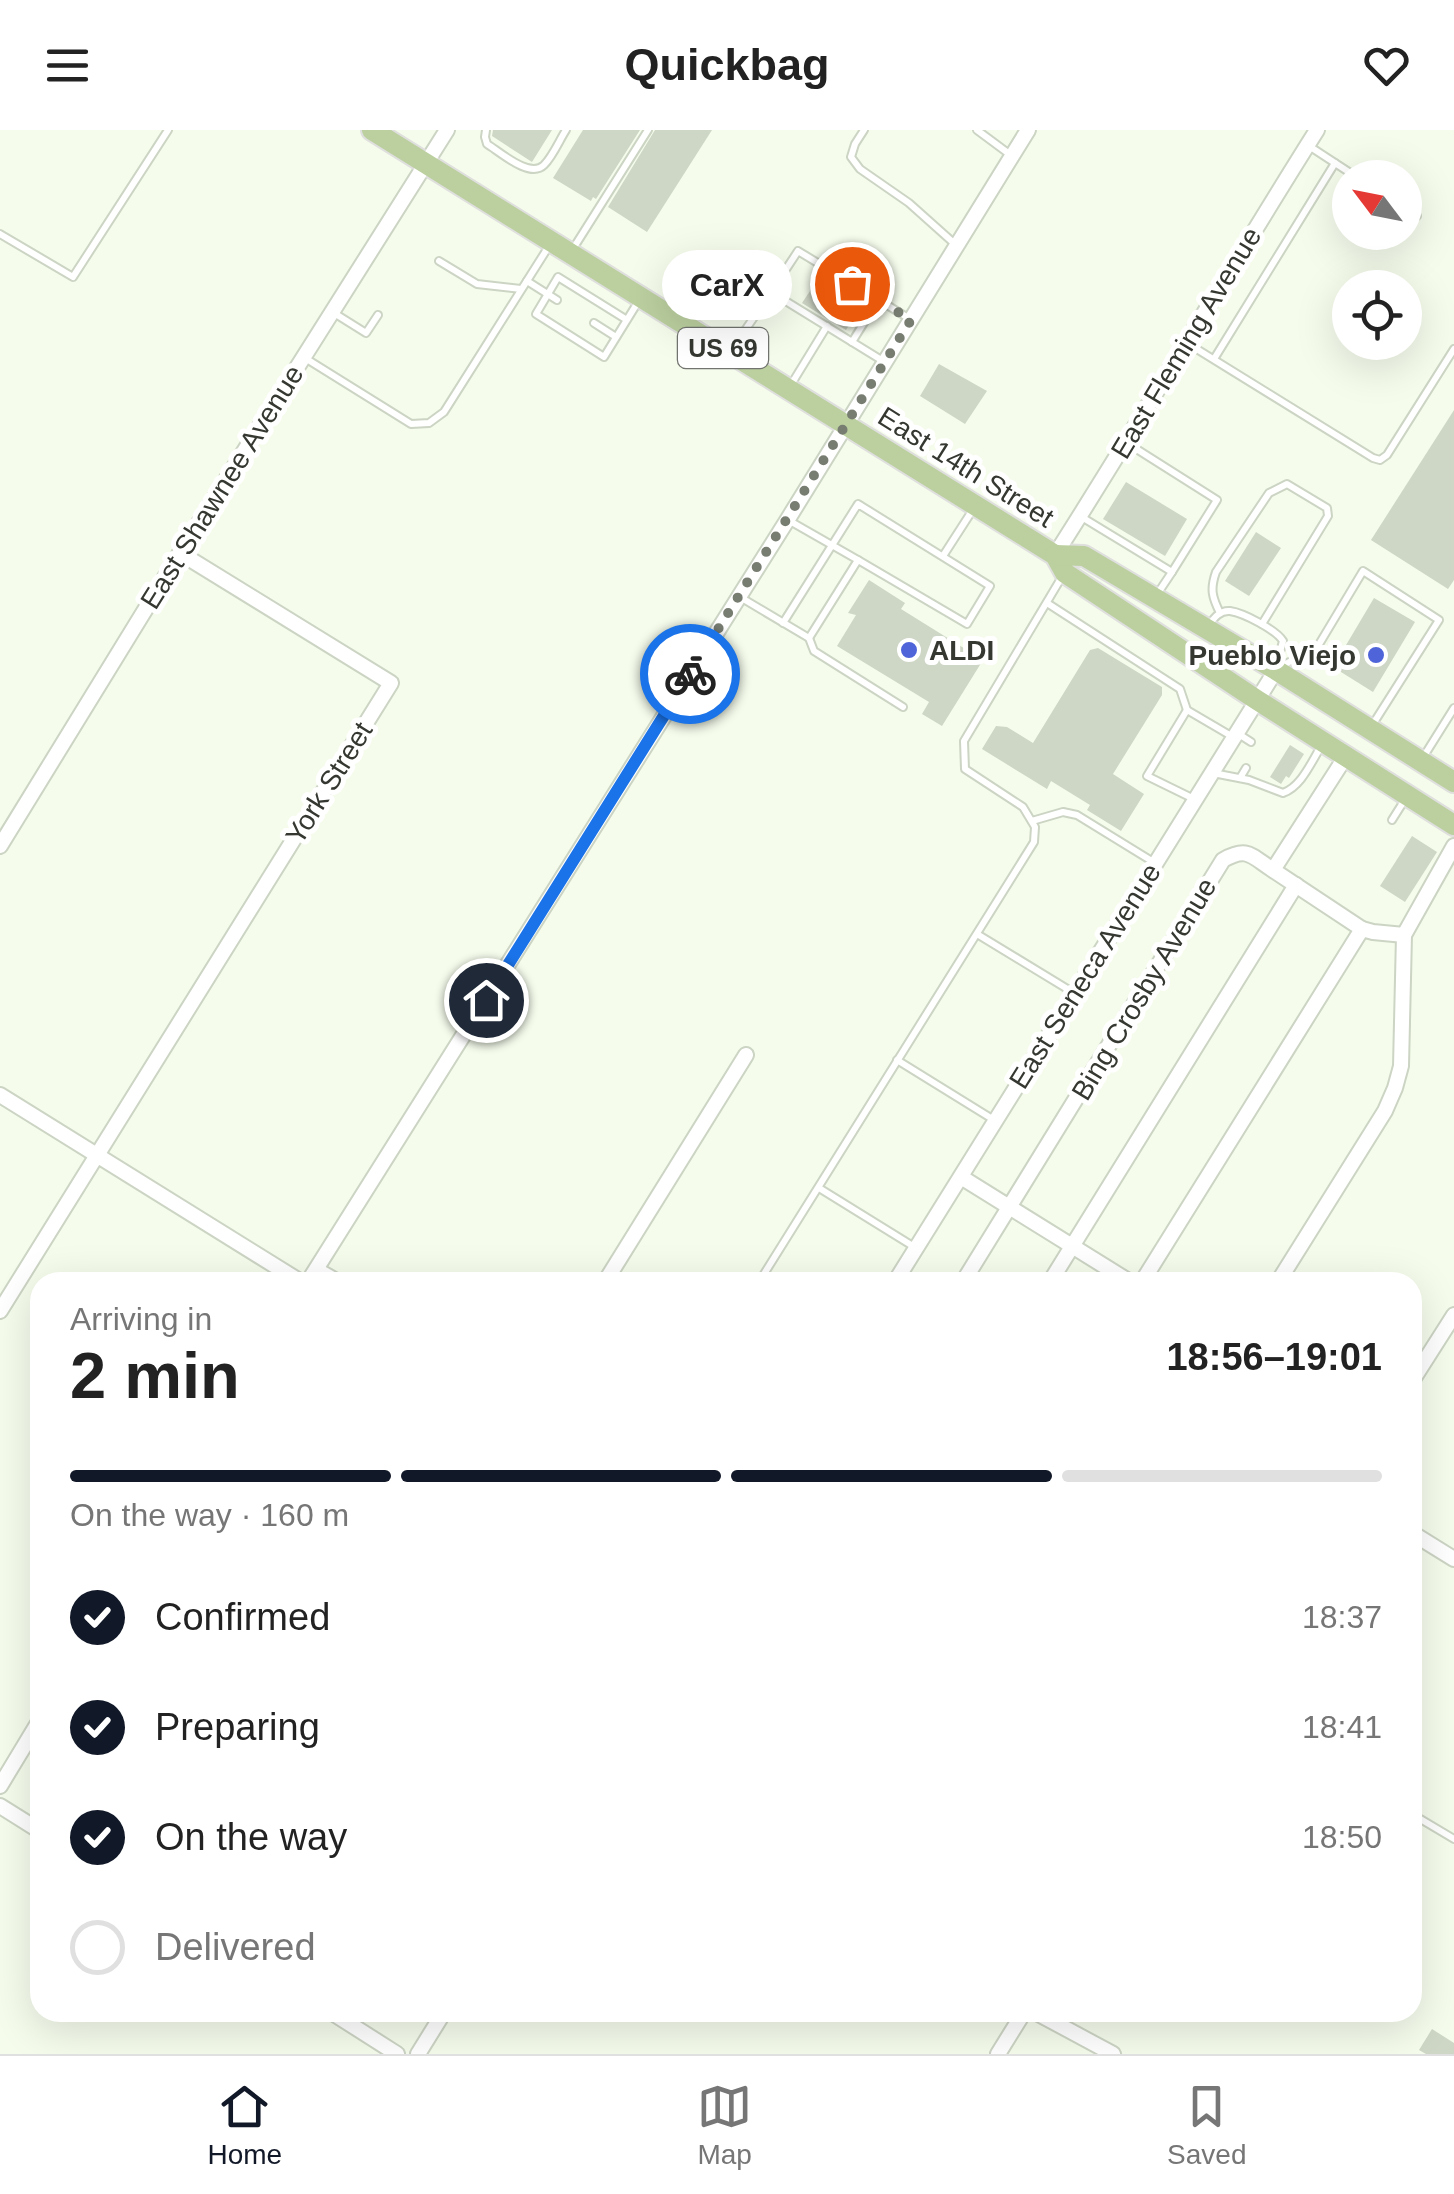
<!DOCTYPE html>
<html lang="en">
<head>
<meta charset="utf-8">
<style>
  body { margin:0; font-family:Helvetica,sans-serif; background:#f6f6f6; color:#222; height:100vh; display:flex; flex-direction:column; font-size:38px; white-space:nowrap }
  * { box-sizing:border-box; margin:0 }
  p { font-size:32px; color:#767676 }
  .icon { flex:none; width:55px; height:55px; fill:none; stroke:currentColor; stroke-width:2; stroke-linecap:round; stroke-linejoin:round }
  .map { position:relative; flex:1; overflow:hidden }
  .sheet { position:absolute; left:30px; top:1142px; width:1392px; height:750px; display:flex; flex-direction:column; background:#fff; border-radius:30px; box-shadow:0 10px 40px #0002 }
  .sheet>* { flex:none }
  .needle { width:65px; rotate:302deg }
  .fabs { position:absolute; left:1332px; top:30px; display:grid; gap:20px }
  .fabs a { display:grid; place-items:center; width:90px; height:90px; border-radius:50%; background:#fff; box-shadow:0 10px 40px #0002; font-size:50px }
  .pin { position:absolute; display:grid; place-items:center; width:85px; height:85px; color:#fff; margin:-42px; border:5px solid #fff; border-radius:50%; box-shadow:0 2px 10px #0007 }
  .courier { position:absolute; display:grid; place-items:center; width:100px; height:100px; margin:-50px; border:8px solid #1a73e8; border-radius:50%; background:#fff; color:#222; box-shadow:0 2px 12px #0007 }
  .bubble { position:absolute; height:70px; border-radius:35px; background:#fff; box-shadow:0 10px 40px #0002; font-size:32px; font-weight:700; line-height:70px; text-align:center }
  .summary em { font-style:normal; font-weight:700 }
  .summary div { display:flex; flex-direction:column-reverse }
  .summary { display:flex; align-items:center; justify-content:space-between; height:170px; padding:0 40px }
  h1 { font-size:65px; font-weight:700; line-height:75px }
  .bar { display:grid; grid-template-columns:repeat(4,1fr); gap:15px 10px; align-content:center; height:120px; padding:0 40px }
  .bar i { height:12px; border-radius:8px; background:#e0e0e0 }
  .bar .current { background:#111827 }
  .bar p { grid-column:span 4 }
  ol { padding:0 40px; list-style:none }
  li { display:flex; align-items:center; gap:30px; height:110px }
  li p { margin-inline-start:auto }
  li .icon { padding:10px; border-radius:50%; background:#111827; color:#fff; stroke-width:4 }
  li:last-child { color:#767676 }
  li i { width:55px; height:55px; border:5px solid #e0e0e0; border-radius:50% }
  header { display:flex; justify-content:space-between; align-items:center; height:130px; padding:0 40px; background:#fff; font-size:45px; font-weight:700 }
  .menu { display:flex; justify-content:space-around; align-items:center; height:140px; border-top:2px solid #e0e0e0; background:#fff; font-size:28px; color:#767676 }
  .menu a { display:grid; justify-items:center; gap:5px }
  .menu .current { color:#111827 }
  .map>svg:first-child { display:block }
</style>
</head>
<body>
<header><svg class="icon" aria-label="menu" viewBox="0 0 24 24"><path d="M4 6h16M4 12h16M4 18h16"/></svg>Quickbag<svg class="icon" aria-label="heart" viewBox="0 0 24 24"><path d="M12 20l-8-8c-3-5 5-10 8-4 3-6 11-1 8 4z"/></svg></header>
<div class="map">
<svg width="1454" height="1924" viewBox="0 0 1454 1924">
  <rect width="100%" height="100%" fill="#f5fcec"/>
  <g fill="#ced6c6">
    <path d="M493,0H552L532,32L492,6Z"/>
    <path d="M583,0H640L596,69L593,67L591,71L553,48Z"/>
    <path d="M655,0H712L647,102L608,77Z"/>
    <path d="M822,143L865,170L846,200L802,173Z"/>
    <path d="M939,234L987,261L965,294L920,266Z"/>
    <path d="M1454,280V450L1448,459L1371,410Z"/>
    <path d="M1126,352L1187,389L1165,426L1103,389Z"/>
    <path d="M1256,402L1281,418L1249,466L1225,451Z"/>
    <path d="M869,450L905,473L901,479L983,530L942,596L922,584L929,572L837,516L856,485L848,483Z"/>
    <path d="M1374,468L1415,492L1373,562L1333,537Z"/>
    <path d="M1098,518L1162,557V565L1113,644L1144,664L1121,701L1087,680L1090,675L1051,651L1047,659L982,619L996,596L1007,597L1033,613L1090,520Z"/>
    <path d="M1290,615L1304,624L1289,648L1286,646L1281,654L1270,647Z"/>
    <path d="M1412,706L1437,722L1405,772L1380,756Z"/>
    <path d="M1432,1899L1454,1913V1924H1426L1419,1920Z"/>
  </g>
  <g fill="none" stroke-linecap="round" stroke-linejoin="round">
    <g stroke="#ccd4c4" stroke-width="10">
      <g id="service">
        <path d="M486,0L485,7L487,14C500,22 530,49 544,35C553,26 559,11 566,0"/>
        <path d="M864,0L855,14L851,27L860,39L909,73L956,115"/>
        <path d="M977,0L1012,26"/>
        <path d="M1309,16L1358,48"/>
        <path d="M1405,78L1417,86"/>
        <path d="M0,104L73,147L168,0"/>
        <path d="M571,122L648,0"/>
        <path d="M439,131L477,154L521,159"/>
        <path d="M527,151L557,170"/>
        <path d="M771,162L798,121L910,189"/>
        <path d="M334,183L366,203L378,185"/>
        <path d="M627,190L558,147L536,184L604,227L638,172"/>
        <path d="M594,193L616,207"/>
        <path d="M852,212L878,170"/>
        <path d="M1187,213L1373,328L1380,330L1387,325L1454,219"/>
        <path d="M731,221L771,162L883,231"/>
        <path d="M305,228L411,294L429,293L444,282L549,116"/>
        <path d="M1214,229L1335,33"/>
        <path d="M789,258L827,196"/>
        <path d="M1127,313L1217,370L1172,442"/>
        <path d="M1080,386L1172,442L1158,463"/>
        <path d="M943,426L972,381"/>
        <path d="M740,467L809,508L858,430L788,390"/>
        <path d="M1047,473L1180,559L1187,580L1233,607"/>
        <path d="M1220,483C1212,467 1210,459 1216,442L1269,363L1287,354L1327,378L1328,386L1262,494"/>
        <path d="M783,493L858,374L990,456L967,494L858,430"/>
        <path d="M1209,495C1214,488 1220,480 1230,481C1244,483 1276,500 1283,511L1277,533"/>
        <path d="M809,508L814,521L903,577"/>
        <path d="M1282,536L1318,516L1363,441L1439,490L1373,594"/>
        <path d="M1187,580L1147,646L1194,669"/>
        <path d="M1237,603L1251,612"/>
        <path d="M1424,626L1454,578"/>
        <path d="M1213,643L1249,650L1283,663C1302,656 1311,632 1322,615"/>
        <path d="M1240,648L1246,638"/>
        <path d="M1392,690L1404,671"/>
        <path d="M1032,691L1063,682L1077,685L1155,733"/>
        <path d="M977,804L1074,863"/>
        <path d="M897,930L994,990"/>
        <path d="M819,1058L916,1118"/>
        <path d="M759,1152L1034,712L1035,697L1023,677L965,639L964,611L1063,445"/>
        <path d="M1412,1684L1454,1709"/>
      </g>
    </g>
    <g stroke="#ccd4c4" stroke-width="18">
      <g id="minor">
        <path d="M1055,425C1145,284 1228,141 1317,0"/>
        <path d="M0,716L180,423L447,0"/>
        <path d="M1273,740L1362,799"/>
        <path d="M0,965L301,1152"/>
        <path d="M961,1047L1130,1152"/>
        <path d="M317,1140L338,1152"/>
        <path d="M308,1152L788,389L1028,0"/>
        <path d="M605,1152L746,925"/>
        <path d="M895,1152L1276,540"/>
        <path d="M963,1152L1223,730C1248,716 1251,726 1273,740L1346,626"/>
        <path d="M1050,1152L1296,755"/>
        <path d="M1142,1152L1362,799L1373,802L1404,805"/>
        <path d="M1278,1152L1385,981L1395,958L1401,936L1404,805L1454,716"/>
        <path d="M0,1181L391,553L180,423"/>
        <path d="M1412,1251L1454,1185"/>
        <path d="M1412,1403L1454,1429"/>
        <path d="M0,1656L40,1590"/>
        <path d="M0,1676L40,1701"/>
        <path d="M331,1882L397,1924"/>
        <path d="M1035,1882L1113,1924"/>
        <path d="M418,1924L444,1882"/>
        <path d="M998,1924L1024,1882"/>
      </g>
    </g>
    <g stroke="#dfdfde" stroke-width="24">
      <g id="primary">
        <path d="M372,0L1055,425L1065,443L1257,570L1454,695"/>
        <path d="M1055,425L1084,426L1276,540L1454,652"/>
      </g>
    </g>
    <use href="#service" stroke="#fff" stroke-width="6"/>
    <use href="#minor" stroke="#fff" stroke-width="14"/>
    <use href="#primary" stroke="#bbcf9f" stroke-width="20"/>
  </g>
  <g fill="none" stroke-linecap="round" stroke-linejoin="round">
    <path stroke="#787d72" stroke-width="10" stroke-dasharray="0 18" d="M690,544L911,190L852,154"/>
    <path stroke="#1a73e8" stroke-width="12" d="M486,870L690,544"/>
  </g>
  <g fill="#4f64d9" stroke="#fff" stroke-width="4">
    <circle cx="909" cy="520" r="10"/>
    <circle cx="1376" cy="525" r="10"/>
  </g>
  <g text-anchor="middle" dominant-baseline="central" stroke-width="10" stroke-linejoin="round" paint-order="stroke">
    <rect fill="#fff" stroke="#72746f" stroke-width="2.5" x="678" y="198" width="90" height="40" rx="8"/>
    <g font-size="25" font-weight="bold" fill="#353831">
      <text x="723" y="218">US 69</text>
    </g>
    <g font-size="28" fill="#353831" stroke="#fff">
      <text transform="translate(1186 213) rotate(-59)">East Fleming Avenue</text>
      <text transform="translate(966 337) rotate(32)">East 14th Street</text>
      <text transform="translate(222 357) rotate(-58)">East Shawnee Avenue</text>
      <text transform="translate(329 653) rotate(-58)">York Street</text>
      <text transform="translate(1085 846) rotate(-58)">East Seneca Avenue</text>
      <text transform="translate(1144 859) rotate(-59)">Bing Crosby Avenue</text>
    </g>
    <g font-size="28" font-weight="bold" fill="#353831" stroke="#fff" text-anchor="start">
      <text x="929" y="520">ALDI</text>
      <text x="1356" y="525" text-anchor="end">Pueblo Viejo</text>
    </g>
  </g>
</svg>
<div class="fabs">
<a><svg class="needle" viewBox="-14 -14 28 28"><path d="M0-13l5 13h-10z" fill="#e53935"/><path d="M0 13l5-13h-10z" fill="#767676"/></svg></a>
<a><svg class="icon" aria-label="locate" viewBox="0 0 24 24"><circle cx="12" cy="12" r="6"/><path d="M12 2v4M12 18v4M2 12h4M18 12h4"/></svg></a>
</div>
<div class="pin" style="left:852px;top:154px;background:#ea580c"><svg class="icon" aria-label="bag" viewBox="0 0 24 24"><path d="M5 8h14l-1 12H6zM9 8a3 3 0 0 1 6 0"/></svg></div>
<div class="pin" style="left:486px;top:870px;background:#1f2937"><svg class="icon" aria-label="home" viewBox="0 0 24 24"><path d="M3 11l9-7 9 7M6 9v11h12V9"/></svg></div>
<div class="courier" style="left:690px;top:544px"><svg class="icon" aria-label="bike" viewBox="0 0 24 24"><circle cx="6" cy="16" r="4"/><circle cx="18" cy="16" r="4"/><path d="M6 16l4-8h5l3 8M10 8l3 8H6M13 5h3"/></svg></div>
<div class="bubble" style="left:662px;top:120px;width:130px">CarX</div>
<section class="sheet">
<div class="summary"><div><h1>2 min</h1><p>Arriving in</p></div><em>18:56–19:01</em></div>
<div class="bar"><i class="current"></i><i class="current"></i><i class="current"></i><i></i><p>On the way · 160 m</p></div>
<ol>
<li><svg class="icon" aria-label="check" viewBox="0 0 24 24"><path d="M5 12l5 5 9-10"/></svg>Confirmed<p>18:37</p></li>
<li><svg class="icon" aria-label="check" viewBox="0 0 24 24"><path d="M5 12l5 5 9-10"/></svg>Preparing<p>18:41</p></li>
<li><svg class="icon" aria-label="check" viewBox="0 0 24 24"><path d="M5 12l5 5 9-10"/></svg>On the way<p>18:50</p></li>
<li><i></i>Delivered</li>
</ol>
</section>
</div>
<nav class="menu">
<a class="current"><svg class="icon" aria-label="home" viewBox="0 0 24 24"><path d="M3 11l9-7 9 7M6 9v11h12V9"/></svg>Home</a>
<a><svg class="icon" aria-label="map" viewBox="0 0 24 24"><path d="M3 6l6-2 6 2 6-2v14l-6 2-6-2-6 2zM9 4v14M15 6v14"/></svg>Map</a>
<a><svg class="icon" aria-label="saved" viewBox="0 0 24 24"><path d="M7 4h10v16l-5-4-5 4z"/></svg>Saved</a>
</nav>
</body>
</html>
